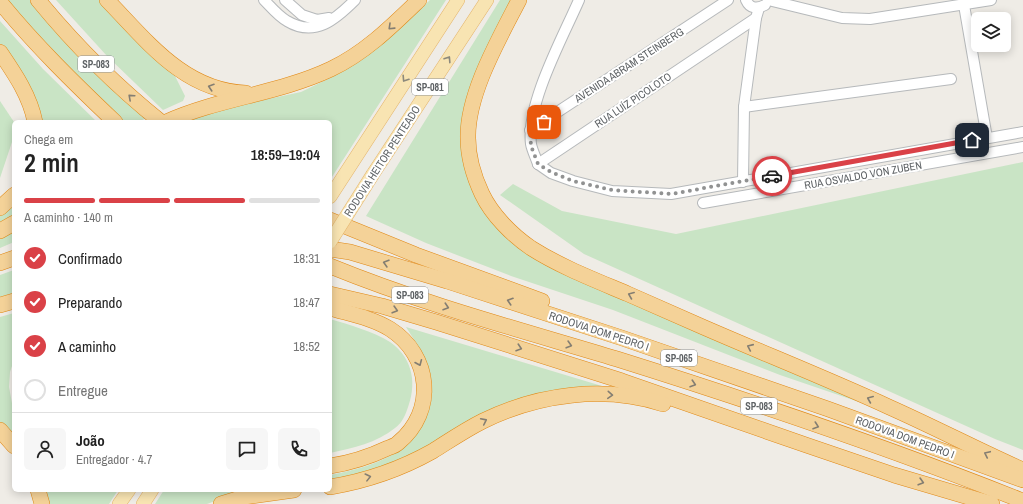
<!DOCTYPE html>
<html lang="pt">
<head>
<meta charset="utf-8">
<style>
  body { margin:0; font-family:"Archivo Narrow",sans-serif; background:#f6f6f6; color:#222; height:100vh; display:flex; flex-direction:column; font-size:15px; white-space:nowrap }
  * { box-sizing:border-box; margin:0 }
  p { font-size:13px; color:#767676 }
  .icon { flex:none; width:22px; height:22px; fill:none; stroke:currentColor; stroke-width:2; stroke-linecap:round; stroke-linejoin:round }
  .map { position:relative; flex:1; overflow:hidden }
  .sheet { position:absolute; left:12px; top:120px; width:320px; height:372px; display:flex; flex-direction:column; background:#fff; border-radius:6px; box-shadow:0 2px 10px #0003 }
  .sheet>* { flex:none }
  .controls { position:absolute; left:971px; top:12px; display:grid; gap:8px }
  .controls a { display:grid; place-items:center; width:40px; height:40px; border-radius:6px; background:#fff; box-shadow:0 2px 10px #0003; font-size:20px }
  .pin { position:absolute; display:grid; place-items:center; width:34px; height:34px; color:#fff; margin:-17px; border-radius:8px; box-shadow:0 2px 6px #0006 }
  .courier { position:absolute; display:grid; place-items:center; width:40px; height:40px; margin:-20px; border:3px solid #da4147; border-radius:50%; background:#fff; color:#222; box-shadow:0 1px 5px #0007 }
  .overview em { font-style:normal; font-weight:600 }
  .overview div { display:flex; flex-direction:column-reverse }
  .overview { display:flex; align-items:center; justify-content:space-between; height:68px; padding:0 12px }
  h1 { font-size:26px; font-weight:600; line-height:30px }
  .bar { display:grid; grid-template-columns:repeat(4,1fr); gap:6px 4px; align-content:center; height:48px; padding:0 12px }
  .bar i { height:5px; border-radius:3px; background:#e0e0e0 }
  .bar .current { background:#da4147 }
  .bar p { grid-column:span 4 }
  .line { display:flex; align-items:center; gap:10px; padding:0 12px; border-top:1px solid #e0e0e0 }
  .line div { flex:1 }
  .round { display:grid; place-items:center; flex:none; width:42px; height:42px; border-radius:6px; background:#f6f6f6 }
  ol { padding:0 12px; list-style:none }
  li { display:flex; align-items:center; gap:12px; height:44px }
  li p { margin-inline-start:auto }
  li .icon { padding:4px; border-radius:50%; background:#da4147; color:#fff; stroke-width:4 }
  li:last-child { color:#767676 }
  li i { width:22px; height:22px; border:2px solid #e0e0e0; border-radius:50% }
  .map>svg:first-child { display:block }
</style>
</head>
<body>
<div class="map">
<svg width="1023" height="504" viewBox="0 0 1023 504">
  <rect width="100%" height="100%" fill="#efece6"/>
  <g fill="#c9e4c5">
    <path d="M7,0H32L146,118L139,122H124L70,71Z"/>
    <path d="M56,0H101L174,74L185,96L183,101L163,110L107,56Z"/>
    <path d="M430,0H446L330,180V122H187L202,115L231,107L301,92L332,77L359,62L381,45Z"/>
    <path d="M500,0H513L464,147L511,239L858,399L859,402L780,375L613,310L511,276L426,243L366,216Z"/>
    <path d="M0,21L43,69L97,122H42L27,85L0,44Z"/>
    <path d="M0,101L14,122V136L0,178Z"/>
    <path d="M1023,162V450L995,439L584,254L500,195L513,184L562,211L676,234Z"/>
    <path d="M14,203V217L0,225V216Z"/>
    <path d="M14,231V242L0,248V238Z"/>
    <path d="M14,270V293L0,297V275Z"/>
    <path d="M14,313V360L10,372L9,387L14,414V436L0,423V317Z"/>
    <path d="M330,319C350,325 372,331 390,342C414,359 417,385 407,410C405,416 401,424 395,428C376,443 354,448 330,453Z"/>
    <path d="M406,327L602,386V389L575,390L372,471L330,480V475C371,467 416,454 429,409C433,397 433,382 429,370C424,354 415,341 406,327Z"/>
    <path d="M44,490H118L109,504H48Z"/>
    <path d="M164,490H251L231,495L207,504H155Z"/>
  </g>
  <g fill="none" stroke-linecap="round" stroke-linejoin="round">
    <g stroke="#b6b9bb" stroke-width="12">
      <g id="minor">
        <path d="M264,0C271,7 278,16 287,21C315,38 336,19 355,0"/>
        <path d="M285,0L302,15L317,20L329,18"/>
        <path d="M746,0C750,9 757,9 765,5"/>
        <path d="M768,0L842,18L870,19L991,0"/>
        <path d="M964,5L987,138"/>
        <path d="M744,107L951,79"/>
        <path d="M530,130L728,0"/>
        <path d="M538,164L551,173L573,181L612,191L671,194L1023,132"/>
        <path d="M538,164L756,18"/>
        <path d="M538,164C536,158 532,150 531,144C526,104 563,37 579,0"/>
        <path d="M743,182L744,107L756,18L759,8"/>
        <path d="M703,203L1023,147"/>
      </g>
    </g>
    <g stroke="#e5b469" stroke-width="14">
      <g id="major">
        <path d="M373,174L487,0"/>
        <path d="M330,197L458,0"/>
        <path d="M119,504L129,490"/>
        <path d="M143,504L152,490"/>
      </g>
    </g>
    <g stroke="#e08815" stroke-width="16">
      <g id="highway">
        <path d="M38,0C75,45 116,86 161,122"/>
        <path d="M107,0C147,41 184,91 246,93"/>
        <path d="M519,0C499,39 467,94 468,138C468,157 474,177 482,194C492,215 512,235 531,248C561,267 595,280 628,294C653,305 678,316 703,327C765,354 828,379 889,407C934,427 978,450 1023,470"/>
        <path d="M0,2C35,45 75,84 115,122"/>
        <path d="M0,52C15,74 30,96 35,122"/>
        <path d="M166,122C219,98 278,94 331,69C365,53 392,26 419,0"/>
        <path d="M0,208L14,195"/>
        <path d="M330,220L416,255L542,301"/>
        <path d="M0,231L14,223"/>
        <path d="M330,249L350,252L447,281L622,338L828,409L1023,480"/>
        <path d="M0,263L14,258"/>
        <path d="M330,266C423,304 521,330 617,359C754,402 890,448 1023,501"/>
        <path d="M330,294L382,306L436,322L622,381L806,445L894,475L992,504"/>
        <path d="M0,305L14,301"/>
        <path d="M330,308C350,314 372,318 390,329C431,355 437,411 398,443C396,445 391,447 388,448C369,457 350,463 330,466"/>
        <path d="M0,430L14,446"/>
        <path d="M330,487C366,481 401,469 433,451C449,441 465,430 483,421C538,394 604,385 663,404"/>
        <path d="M38,490L42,504"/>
        <path d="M221,504L244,497L294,490"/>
      </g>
    </g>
    <use href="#minor" stroke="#fff" stroke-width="10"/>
    <use href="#major" stroke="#f8e4b2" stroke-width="13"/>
    <use href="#highway" stroke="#f4d298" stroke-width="15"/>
    <g stroke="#e5b469" stroke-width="14" stroke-linecap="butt">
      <path id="major-bridge" d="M330,242L373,174"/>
    </g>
    <use href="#major-bridge" stroke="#f8e4b2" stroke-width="13"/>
  </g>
  <defs><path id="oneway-chevron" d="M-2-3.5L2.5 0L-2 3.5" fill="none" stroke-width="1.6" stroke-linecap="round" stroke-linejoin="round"/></defs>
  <g stroke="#847e72">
    <use href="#oneway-chevron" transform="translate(391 27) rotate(136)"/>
    <use href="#oneway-chevron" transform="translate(211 87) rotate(-162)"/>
    <use href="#oneway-chevron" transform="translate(131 97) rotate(-138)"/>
    <use href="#oneway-chevron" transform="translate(386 263) rotate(-164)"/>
    <use href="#oneway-chevron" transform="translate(631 295) rotate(-158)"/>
    <use href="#oneway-chevron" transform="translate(510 301) rotate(-162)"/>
    <use href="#oneway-chevron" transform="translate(446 307) rotate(18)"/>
    <use href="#oneway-chevron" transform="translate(395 310) rotate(16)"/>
    <use href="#oneway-chevron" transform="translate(569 345) rotate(16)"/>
    <use href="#oneway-chevron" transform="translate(750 347) rotate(-156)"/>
    <use href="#oneway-chevron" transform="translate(519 348) rotate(18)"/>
    <use href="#oneway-chevron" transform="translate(419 363) rotate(67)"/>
    <use href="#oneway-chevron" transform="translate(693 384) rotate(18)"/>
    <use href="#oneway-chevron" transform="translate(610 395) rotate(4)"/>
    <use href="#oneway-chevron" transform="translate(870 399) rotate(-157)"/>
    <use href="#oneway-chevron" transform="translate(484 421) rotate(-26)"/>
    <use href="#oneway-chevron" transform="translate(816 426) rotate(19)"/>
    <use href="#oneway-chevron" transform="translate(987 454) rotate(-155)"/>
    <use href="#oneway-chevron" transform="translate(368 477) rotate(-14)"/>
    <use href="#oneway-chevron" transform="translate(921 482) rotate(16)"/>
  </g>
  <g stroke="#8c897c">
    <use href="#oneway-chevron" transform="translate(448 59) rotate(-57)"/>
    <use href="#oneway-chevron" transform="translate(405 79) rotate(123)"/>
  </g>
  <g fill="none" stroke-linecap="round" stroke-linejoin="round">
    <path stroke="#919292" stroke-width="4" stroke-dasharray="0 7.2" d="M544,122L530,130L531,146L538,164L551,172L573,181L612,190L671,194L772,176"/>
    <path stroke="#da4147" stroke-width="5" d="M772,176L972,140"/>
  </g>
  <g text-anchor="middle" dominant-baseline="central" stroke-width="4" stroke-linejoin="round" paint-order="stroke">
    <g fill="#fff" stroke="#8e9193" stroke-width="1">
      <rect x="78" y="56" width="36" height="16" rx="3"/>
      <rect x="412" y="79" width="36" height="16" rx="3"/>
      <rect x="392" y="287" width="36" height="16" rx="3"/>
      <rect x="661" y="350" width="36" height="16" rx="3"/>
      <rect x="741" y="398" width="36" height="16" rx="3"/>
    </g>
    <g font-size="10" font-weight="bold" fill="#5e6265">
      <text x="96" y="64">SP-083</text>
      <text x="430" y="87">SP-081</text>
      <text x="410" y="295">SP-083</text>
      <text x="679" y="358">SP-065</text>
      <text x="759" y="406">SP-083</text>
    </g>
    <g font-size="11" fill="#5e6265" stroke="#fff">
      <text transform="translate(629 65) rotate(-33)">AVENIDA ABRAM STEINBERG</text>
      <text transform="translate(633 100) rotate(-34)">RUA LUÍZ PICOLOTO</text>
      <text transform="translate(382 161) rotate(-57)">RODOVIA HEITOR PENTEADO</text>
      <text transform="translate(863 175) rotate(-10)">RUA OSVALDO VON ZUBEN</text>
      <text transform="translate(599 331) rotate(18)">RODOVIA DOM PEDRO I</text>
      <text transform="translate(905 437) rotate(20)">RODOVIA DOM PEDRO I</text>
    </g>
  </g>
</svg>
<div class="controls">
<a><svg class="icon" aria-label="layers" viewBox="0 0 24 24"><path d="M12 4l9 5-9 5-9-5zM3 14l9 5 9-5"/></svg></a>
</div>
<div class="pin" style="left:544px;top:122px;background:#ea580c"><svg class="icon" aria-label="bag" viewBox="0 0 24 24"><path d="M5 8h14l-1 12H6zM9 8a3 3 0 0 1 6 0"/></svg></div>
<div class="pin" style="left:972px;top:140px;background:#1f2937"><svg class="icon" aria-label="home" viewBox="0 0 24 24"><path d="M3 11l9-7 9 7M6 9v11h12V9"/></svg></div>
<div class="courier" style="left:772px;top:176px"><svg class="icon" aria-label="car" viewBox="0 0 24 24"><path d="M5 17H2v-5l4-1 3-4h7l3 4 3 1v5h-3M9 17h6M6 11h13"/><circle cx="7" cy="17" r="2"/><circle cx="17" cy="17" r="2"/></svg></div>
<section class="sheet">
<div class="overview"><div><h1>2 min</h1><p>Chega em</p></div><em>18:59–19:04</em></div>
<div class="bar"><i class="current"></i><i class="current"></i><i class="current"></i><i></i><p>A caminho · 140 m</p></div>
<ol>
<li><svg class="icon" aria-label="check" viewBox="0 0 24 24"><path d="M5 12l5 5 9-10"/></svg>Confirmado<p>18:31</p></li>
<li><svg class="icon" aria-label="check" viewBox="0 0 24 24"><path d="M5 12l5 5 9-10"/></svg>Preparando<p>18:47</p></li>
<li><svg class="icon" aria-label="check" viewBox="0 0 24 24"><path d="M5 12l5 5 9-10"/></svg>A caminho<p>18:52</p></li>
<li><i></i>Entregue</li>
</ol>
<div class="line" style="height:72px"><a class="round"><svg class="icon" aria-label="person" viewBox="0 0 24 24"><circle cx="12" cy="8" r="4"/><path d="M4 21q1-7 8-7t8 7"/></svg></a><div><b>João</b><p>Entregador · 4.7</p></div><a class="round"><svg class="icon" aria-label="chat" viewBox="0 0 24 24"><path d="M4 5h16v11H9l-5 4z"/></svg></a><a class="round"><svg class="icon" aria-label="phone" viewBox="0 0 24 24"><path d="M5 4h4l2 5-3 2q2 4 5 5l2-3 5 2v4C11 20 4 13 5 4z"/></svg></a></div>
</section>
</div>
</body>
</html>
